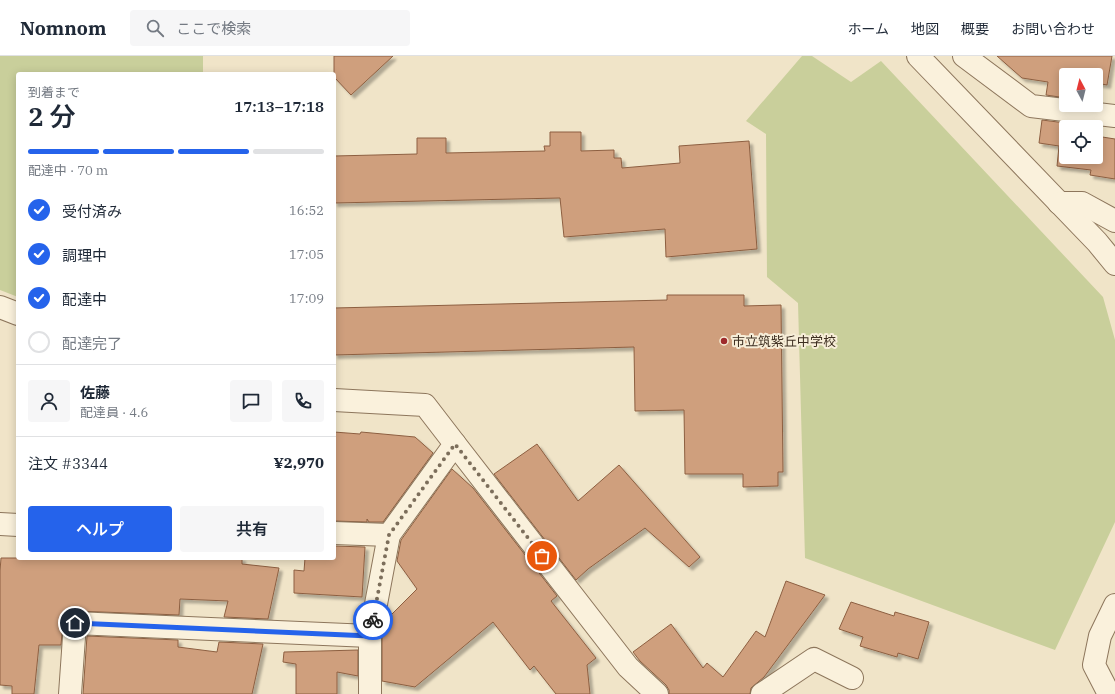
<!DOCTYPE html>
<html lang="ja">
<head>
<meta charset="utf-8">
<style>
  body { margin:0; font-family:"IBM Plex Serif","Noto Sans JP",serif; background:#f6f6f7; color:#1f2937; height:100vh; display:flex; flex-direction:column; font-size:15px; white-space:nowrap }
  * { box-sizing:border-box; margin:0 }
  p { font-size:13px; color:#747a83 }
  .icon { flex:none; width:22px; height:22px; fill:none; stroke:currentColor; stroke-width:2; stroke-linecap:round; stroke-linejoin:round }
  .map { position:relative; flex:1; overflow:hidden }
  .sheet { position:absolute; left:16px; top:16px; width:320px; height:488px; display:flex; flex-direction:column; background:#fff; border-radius:4px; box-shadow:0 2px 10px #0003 }
  .sheet>* { flex:none }
  .needle { width:26px; rotate:353deg }
  .buttons { position:absolute; left:1059px; top:12px; display:grid; gap:8px }
  .buttons a { display:grid; place-items:center; width:44px; height:44px; border-radius:4px; background:#fff; box-shadow:0 2px 10px #0003; font-size:20px }
  .pin { position:absolute; display:grid; place-items:center; width:34px; height:34px; color:#fff; margin:-17px; border:2px solid #fff; border-radius:50%; box-shadow:0 1px 4px #0007 }
  .courier { position:absolute; display:grid; place-items:center; width:40px; height:40px; margin:-20px; border:3px solid #2563eb; border-radius:50%; background:#fff; color:#222; box-shadow:0 1px 5px #0007 }
  .head em { font-style:normal; font-weight:600 }
  .head div { display:flex; flex-direction:column-reverse }
  .head { display:flex; align-items:center; justify-content:space-between; height:68px; padding:0 12px }
  h1 { font-size:26px; font-weight:600; line-height:30px }
  .bar { display:grid; grid-template-columns:repeat(4,1fr); gap:6px 4px; align-content:center; height:48px; padding:0 12px }
  .bar i { height:5px; border-radius:3px; background:#e0e1e3 }
  .bar .current { background:#2563eb }
  .bar p { grid-column:span 4 }
  .line { display:flex; align-items:center; gap:10px; padding:0 12px; border-top:1px solid #e0e1e3 }
  .line div { flex:1 }
  .round { display:grid; place-items:center; flex:none; width:42px; height:42px; border-radius:4px; background:#f6f6f7 }
  ol { padding:0 12px; list-style:none }
  li { display:flex; align-items:center; gap:12px; height:44px }
  li p { margin-inline-start:auto }
  li .icon { padding:4px; border-radius:50%; background:#2563eb; color:#fff; stroke-width:4 }
  li:last-child { color:#747a83 }
  li i { width:22px; height:22px; border:2px solid #e0e1e3; border-radius:50% }
  .cta { display:flex; gap:8px; margin-top:auto; padding:8px 12px }
  .cta a { flex:1; height:46px; border-radius:4px; background:#2563eb; color:#fff; font-size:16px; font-weight:600; line-height:46px; text-align:center }
  .cta a+a { background:#f6f6f7; color:#1f2937 }
  header { display:flex; align-items:center; gap:24px; box-sizing:border-box; height:56px; padding:0 20px; background:#fff; border-bottom:1px solid #e0e1e3 }
  header strong { font-size:19px }
  nav { display:flex; gap:22px; margin-inline-start:auto; font-size:14px }
  .search { width:280px; height:36px; background:#f6f6f7; display:flex; align-items:center; gap:10px; box-sizing:border-box; padding:0 14px; border-radius:4px; color:#747a83; font-size:15px }
  .map>svg:first-child { display:block }
</style>
</head>
<body>
<header>
<strong>Nomnom</strong>
<div class="search"><svg class="icon" aria-label="search" viewBox="0 0 24 24"><circle cx="10" cy="10" r="6"/><path d="M15 15l6 6"/></svg>ここで検索</div>
<nav><a>ホーム</a><a>地図</a><a>概要</a><a>お問い合わせ</a></nav>
</header>
<div class="map">
<svg width="1115" height="638" viewBox="0 0 1115 638">
  <defs>
    <filter id="shadow"><feDropShadow dx="3.5" dy="3.5" stdDeviation="1" flood-color="#0004"/></filter>
  </defs>
  <rect width="100%" height="100%" fill="#f0e4c8"/>
  <g fill="#c9cf9b">
    <path d="M0,0H203V18H18V241L0,234Z"/>
    <path d="M802,0H812L851,26L881,5L1103,241L1115,284V466L1055,594L805,502L798,247L767,221L766,78L746,65Z"/>
  </g>
  <g fill="#cf9f7d" stroke="#8d5f41" filter="url(#shadow)">
    <path d="M334,0H393L351,39L334,21Z"/>
    <path d="M997,0H1112L1107,29L1096,27V19H1066V42L1046,39L1048,26L1022,22Z"/>
    <path d="M1042,64L1089,70V71H1066V101H1096V80L1115,83V123L1090,119L1091,114L1057,110L1059,90L1039,87Z"/>
    <path d="M550,76H581V95L614,94V102H621L622,112L680,107L679,90L749,85L757,193L666,201L665,173L564,181L560,142L334,147V100L417,98V82H446V97L545,95L544,90H550Z"/>
    <path d="M667,239H744V250L781,249L783,416H778V430L743,431V418H685L684,354L635,355L634,291L334,299V252L667,244Z"/>
    <path d="M334,376L360,378L361,376L415,381L433,397L383,466H369L367,463V466L334,465Z"/>
    <path d="M537,388L578,445L619,409L700,501L689,511L645,472L588,513L576,524L494,418Z"/>
    <path d="M452,413L473,432L557,540L551,545L596,602L587,609L590,638H556L534,610L530,614L493,566L415,631L382,625V581L386,564L417,533L397,505L401,484Z"/>
    <path d="M334,490L365,491L362,541L294,537V514L304,515L305,502H334Z"/>
    <path d="M1,502H242V508L279,512L268,563L224,561L228,545L180,543L179,559L76,555L70,556L65,560L63,566L61,589H39L34,638H12V630L0,629V515Z"/>
    <path d="M786,525L825,539L764,621L751,632L750,638H669V634L666,629L640,605L633,596L671,568L703,612L707,607L723,621L756,575L765,581Z"/>
    <path d="M851,546L894,560L895,556L929,566L918,603L898,597L897,601L860,590L863,581L839,573Z"/>
    <path d="M87,580L178,584V591L217,596L219,586L263,588L252,638H83Z"/>
    <path d="M358,594V620L337,616V638H296V608L283,606L284,596Z"/>
  </g>
  <g fill="none" stroke-linecap="round" stroke-linejoin="round">
    <g stroke="#8d765c" stroke-width="24">
      <g id="minor">
        <path d="M918,0L1097,186L1115,208"/>
        <path d="M964,0L1031,50L1115,60"/>
        <path d="M1059,147H1082L1115,165"/>
        <path d="M0,251L18,258"/>
        <path d="M455,388L628,611L657,638"/>
        <path d="M0,468L18,469"/>
        <path d="M334,477L389,479"/>
        <path d="M70,638L75,567L370,580L389,479L455,388L425,349L334,344"/>
        <path d="M370,638V580"/>
        <path d="M762,638L814,603L852,622"/>
        <path d="M1109,638L1094,609L1100,580L1115,549"/>
      </g>
    </g>
    <use href="#minor" stroke="#faf1dc" stroke-width="22"/>
  </g>
  <g fill="none" stroke-linecap="round" stroke-linejoin="round">
    <path stroke="#7c6e5b" stroke-width="4" stroke-dasharray="0 7.2" d="M373,564L389,479L455,388L542,500"/>
    <path stroke="#2563eb" stroke-width="5" d="M75,567L370,580L373,564"/>
  </g>
  <circle fill="#9e2a2b" stroke="#f7eed8" stroke-width="1.5" cx="724" cy="285" r="4"/>
  <g text-anchor="middle" dominant-baseline="central" stroke-width="4" stroke-linejoin="round" paint-order="stroke">
    <g font-size="13" fill="#3d2e20" stroke="#f7eed8" text-anchor="start">
      <text x="732" y="285">市立筑紫丘中学校</text>
    </g>
  </g>
</svg>
<div class="buttons">
<a><svg class="needle" viewBox="-14 -14 28 28"><path d="M0-13l5 13h-10z" fill="#e53935"/><path d="M0 13l5-13h-10z" fill="#747a83"/></svg></a>
<a><svg class="icon" aria-label="locate" viewBox="0 0 24 24"><circle cx="12" cy="12" r="6"/><path d="M12 2v4M12 18v4M2 12h4M18 12h4"/></svg></a>
</div>
<div class="pin" style="left:542px;top:500px;background:#ea580c"><svg class="icon" aria-label="bag" viewBox="0 0 24 24"><path d="M5 8h14l-1 12H6zM9 8a3 3 0 0 1 6 0"/></svg></div>
<div class="pin" style="left:75px;top:567px;background:#1f2937"><svg class="icon" aria-label="home" viewBox="0 0 24 24"><path d="M3 11l9-7 9 7M6 9v11h12V9"/></svg></div>
<div class="courier" style="left:373px;top:564px"><svg class="icon" aria-label="bike" viewBox="0 0 24 24"><circle cx="6" cy="16" r="4"/><circle cx="18" cy="16" r="4"/><path d="M6 16l4-8h5l3 8M10 8l3 8H6M13 5h3"/></svg></div>
<section class="sheet">
<div class="head"><div><h1>2 分</h1><p>到着まで</p></div><em>17:13–17:18</em></div>
<div class="bar"><i class="current"></i><i class="current"></i><i class="current"></i><i></i><p>配達中 · 70 m</p></div>
<ol>
<li><svg class="icon" aria-label="check" viewBox="0 0 24 24"><path d="M5 12l5 5 9-10"/></svg>受付済み<p>16:52</p></li>
<li><svg class="icon" aria-label="check" viewBox="0 0 24 24"><path d="M5 12l5 5 9-10"/></svg>調理中<p>17:05</p></li>
<li><svg class="icon" aria-label="check" viewBox="0 0 24 24"><path d="M5 12l5 5 9-10"/></svg>配達中<p>17:09</p></li>
<li><i></i>配達完了</li>
</ol>
<div class="line" style="height:72px"><a class="round"><svg class="icon" aria-label="person" viewBox="0 0 24 24"><circle cx="12" cy="8" r="4"/><path d="M4 21q1-7 8-7t8 7"/></svg></a><div><b>佐藤</b><p>配達員 · 4.6</p></div><a class="round"><svg class="icon" aria-label="chat" viewBox="0 0 24 24"><path d="M4 5h16v11H9l-5 4z"/></svg></a><a class="round"><svg class="icon" aria-label="phone" viewBox="0 0 24 24"><path d="M5 4h4l2 5-3 2q2 4 5 5l2-3 5 2v4C11 20 4 13 5 4z"/></svg></a></div>
<div class="line" style="height:52px"><div>注文 #3344</div><b>¥2,970</b></div>
<div class="cta"><a>ヘルプ</a><a>共有</a></div>
</section>
</div>
</body>
</html>
